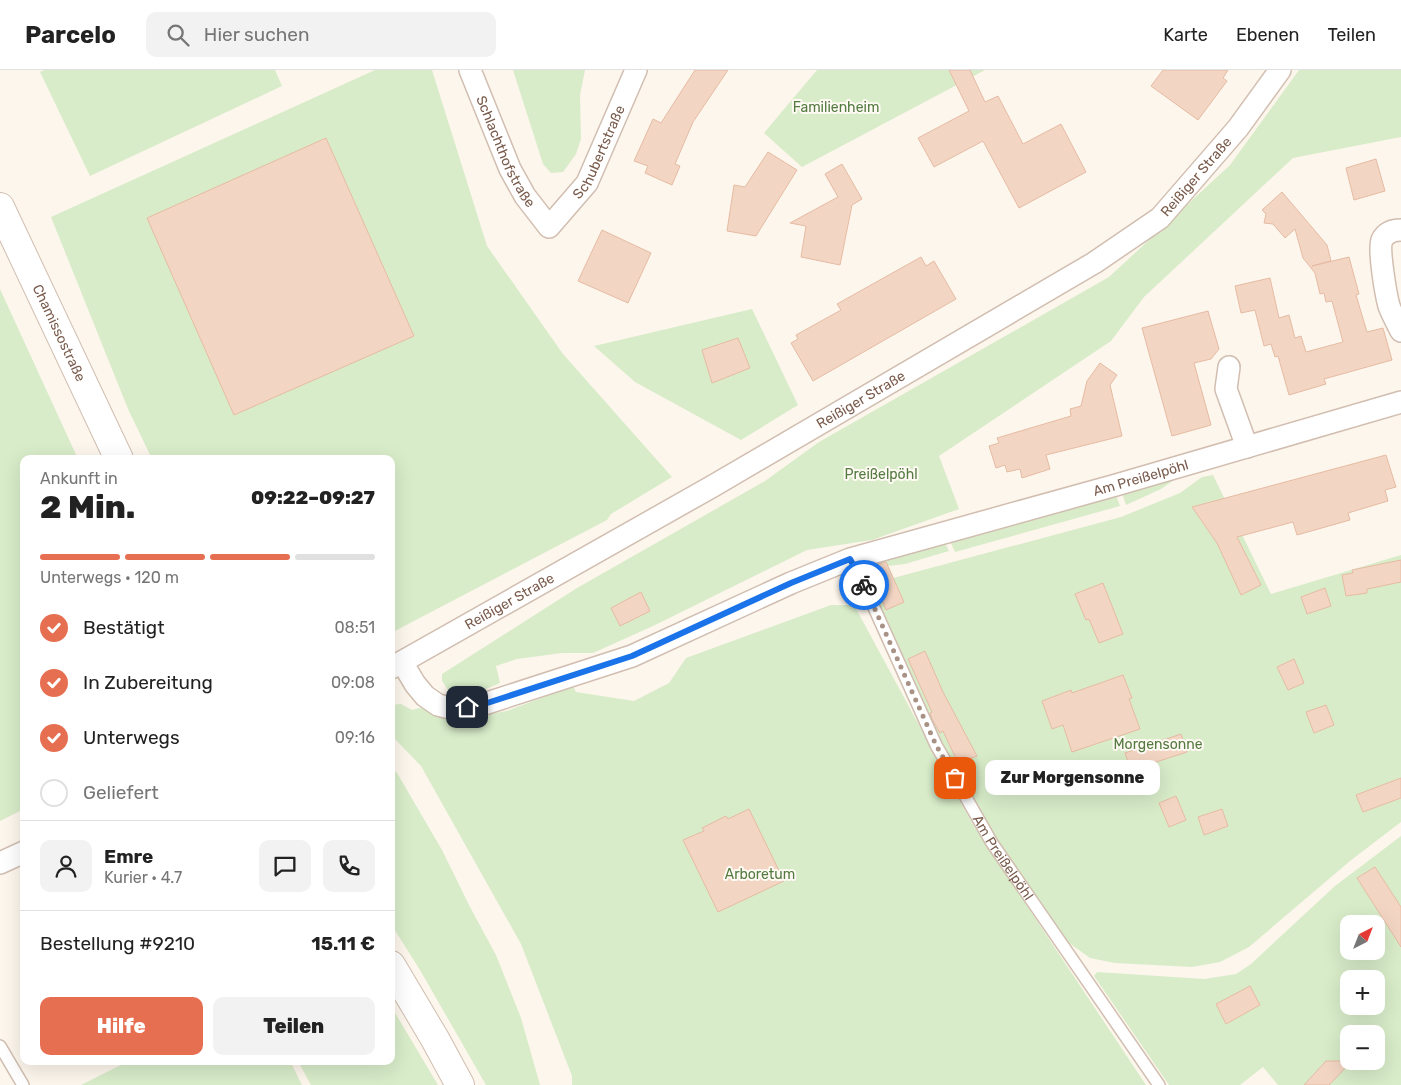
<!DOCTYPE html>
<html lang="de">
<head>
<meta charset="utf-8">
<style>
  body { margin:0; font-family:Rubik,sans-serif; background:#f2f2f2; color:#222; height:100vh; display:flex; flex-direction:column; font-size:19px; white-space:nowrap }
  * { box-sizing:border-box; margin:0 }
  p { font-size:16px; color:#767676 }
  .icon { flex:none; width:28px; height:28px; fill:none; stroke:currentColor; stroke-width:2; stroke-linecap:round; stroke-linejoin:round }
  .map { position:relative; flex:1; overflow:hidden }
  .details { position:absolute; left:20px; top:385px; width:375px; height:610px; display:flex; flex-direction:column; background:#fff; border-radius:10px; box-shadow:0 5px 20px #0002 }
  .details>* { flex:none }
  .needle { width:32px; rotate:42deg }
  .controls { position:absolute; left:1340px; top:845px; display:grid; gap:10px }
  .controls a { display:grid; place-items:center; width:45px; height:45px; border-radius:10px; background:#fff; box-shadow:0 5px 20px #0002; font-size:25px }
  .pin { position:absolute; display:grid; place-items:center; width:42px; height:42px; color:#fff; margin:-21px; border-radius:10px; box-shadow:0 2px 8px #0006 }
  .courier { position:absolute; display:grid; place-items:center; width:50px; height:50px; margin:-25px; border:4px solid #1a73e8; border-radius:50%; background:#fff; color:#222; box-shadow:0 1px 6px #0007 }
  .bubble { position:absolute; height:35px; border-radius:10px; background:#fff; box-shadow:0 5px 20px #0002; font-size:16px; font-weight:800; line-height:35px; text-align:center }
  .headline em { font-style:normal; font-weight:800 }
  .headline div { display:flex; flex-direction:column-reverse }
  .headline { display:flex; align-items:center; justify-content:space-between; height:85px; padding:0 20px }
  h1 { font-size:32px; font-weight:800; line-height:38px }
  .bar { display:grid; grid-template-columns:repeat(4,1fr); gap:8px 5px; align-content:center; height:60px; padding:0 20px }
  .bar i { height:6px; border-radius:4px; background:#e0e0e0 }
  .bar .current { background:#e76f51 }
  .bar p { grid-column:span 4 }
  .line { display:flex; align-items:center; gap:12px; padding:0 20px; border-top:1px solid #e0e0e0 }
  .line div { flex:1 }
  .round { display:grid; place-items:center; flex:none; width:52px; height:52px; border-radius:10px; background:#f2f2f2 }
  ol { padding:0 20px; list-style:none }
  li { display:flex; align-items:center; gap:15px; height:55px }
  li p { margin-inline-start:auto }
  li .icon { padding:5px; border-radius:50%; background:#e76f51; color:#fff; stroke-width:4 }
  li:last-child { color:#767676 }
  li i { width:28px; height:28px; border:2px solid #e0e0e0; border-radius:50% }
  .button { display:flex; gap:10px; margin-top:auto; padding:10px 20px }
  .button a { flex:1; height:58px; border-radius:10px; background:#e76f51; color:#fff; font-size:20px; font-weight:800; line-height:58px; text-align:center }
  .button a+a { background:#f2f2f2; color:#222 }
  header { display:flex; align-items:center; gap:30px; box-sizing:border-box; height:70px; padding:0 25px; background:#fff; border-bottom:1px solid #e0e0e0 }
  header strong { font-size:24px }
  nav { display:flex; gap:28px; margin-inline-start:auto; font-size:18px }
  .search { width:350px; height:45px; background:#f2f2f2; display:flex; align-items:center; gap:12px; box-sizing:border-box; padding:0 18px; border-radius:10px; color:#767676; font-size:19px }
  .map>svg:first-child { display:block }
</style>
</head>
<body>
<header>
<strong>Parcelo</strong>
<div class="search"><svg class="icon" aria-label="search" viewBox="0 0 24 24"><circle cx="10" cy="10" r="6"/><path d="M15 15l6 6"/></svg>Hier suchen</div>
<nav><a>Karte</a><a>Ebenen</a><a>Teilen</a></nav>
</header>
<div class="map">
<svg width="1401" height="1015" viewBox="0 0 1401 1015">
  <rect width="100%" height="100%" fill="#fdf6ec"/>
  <g fill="#d8ecc9" fill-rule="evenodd">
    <path d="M44,0H275L282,16L90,106L40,2Z"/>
    <path d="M375,0H432L487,176L563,284L672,407L611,444L607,450L391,563V389H152L128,339L51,147Z"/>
    <path d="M513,0H585L580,25L581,69L576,84L563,102L551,103L543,94Z"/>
    <path d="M817,0H985L802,97L764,63Z"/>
    <path d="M1299,0H1401V67L1293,88L1144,227L1111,271L939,386L959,439L872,470L807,480L653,556L593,583H562L517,589L496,596L500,613L479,622L448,620L442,611V604L577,518L765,411L819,372L1109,207L1230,95Z"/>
    <path d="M0,219L78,389H24V739L0,751Z"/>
    <path d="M752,239L798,335L741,370L635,312L594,276Z"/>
    <path d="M1213,405L1271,524L1401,485V752L1350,791L1249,877L1220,892L1192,897L1115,893L1090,888L1065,870L996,768L938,672L871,514L1121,447L1180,423L1202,407Z"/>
    <path d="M1177,408L1161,419L1126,435L1122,423Z"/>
    <path d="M1116,425L1120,436L955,482L950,471Z"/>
    <path d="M944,471L949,481L905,494L864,499L863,495Z"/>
    <path d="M831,535H854L972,753L1146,1015H572V1006L521,874L421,696L391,665V635L401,634L412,640L423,637L459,649L507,641L573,616L576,622L634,631L669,613L686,588Z"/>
    <path d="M391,697L397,703L442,780L470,837L496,885L521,948L540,1015H486L420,900L391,854Z"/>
    <path d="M1401,766V1015H1278L1263,997L1240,1015H1169L1094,906L1097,902L1204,909L1236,904L1251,894L1335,816ZM1349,854H1376V881H1349ZM1349,909H1376V936H1349ZM1349,964H1376V991H1349Z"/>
    <path d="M391,936L438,1015H311L298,991H391Z"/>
    <path d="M129,991H290L302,1015H81Z"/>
  </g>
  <g fill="#f3d5c3" stroke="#e6bba3">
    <path d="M695,0H728L693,52L675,94L680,96L672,115L645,103L648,96L634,91L653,49L661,53Z"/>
    <path d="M949,0H970L985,32L998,26L1023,74L1061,54L1086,102L1019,138L983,71L934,97L918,68L969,41Z"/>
    <path d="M1163,0H1228L1223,8L1227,11L1198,50L1151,16Z"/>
    <path d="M326,68L414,266L234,345L147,148Z"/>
    <path d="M768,82L797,100L756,166L727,161L734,115L745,117Z"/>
    <path d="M1376,89L1385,121L1354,130L1346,98Z"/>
    <path d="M842,94L862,129L852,135L840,195L801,187L806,156L790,153L838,127L825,104Z"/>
    <path d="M1282,122L1327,175L1331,191L1312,196L1349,187L1359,224L1356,225L1367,262L1383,258L1392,290L1324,309L1326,314L1289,325L1278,286L1275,287L1271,274L1264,276L1255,240L1241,243L1235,216L1270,208L1279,248L1289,245L1295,268L1301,266L1306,282L1343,272L1332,231L1326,232L1324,223L1320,224L1315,203L1303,188L1295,159L1285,168L1273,154L1264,153L1266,144L1262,140Z"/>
    <path d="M602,160L651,183L628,233L578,211Z"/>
    <path d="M921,187L926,196L934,191L956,229L813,311L791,273L798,269L796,265L841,240L837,234Z"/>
    <path d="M1208,241L1219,279L1211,289L1194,293L1211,355L1172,366L1142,258Z"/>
    <path d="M738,268L750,298L712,313L702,280Z"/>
    <path d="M1100,293L1117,305L1110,315L1122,366L1046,385L1050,399L1022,408L1020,399L1007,402L1005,395L996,398L989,376L999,373L997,368L1071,346L1070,339L1081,336L1087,311Z"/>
    <path d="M1386,385L1396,417L1385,420L1388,431L1348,443L1350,450L1297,465L1293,452L1237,467L1261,515L1241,525L1217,473L1192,437Z"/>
    <path d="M1401,490V512L1367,519V523L1346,526L1342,505L1353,503L1352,500Z"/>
    <path d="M886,492L904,532L886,540L869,497Z"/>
    <path d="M1103,513L1123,564L1099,573L1089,549L1086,550L1075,524Z"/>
    <path d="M1325,518L1331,536L1307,544L1301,527Z"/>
    <path d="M641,522L650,541L620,556L611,538Z"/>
    <path d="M925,581L943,622L977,686L958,693L943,661L940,663L932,649L930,643L932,642L908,589Z"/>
    <path d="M1294,589L1304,613L1288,620L1277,597Z"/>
    <path d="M1123,605L1132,628L1129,629L1140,659L1072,682L1063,655L1052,659L1042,631L1071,620L1072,623Z"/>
    <path d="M1326,635L1334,655L1314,663L1306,642Z"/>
    <path d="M1181,664L1187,682L1131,700L1125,683Z"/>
    <path d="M1401,708V728L1363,742L1356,725Z"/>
    <path d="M1176,726L1186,750L1169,757L1159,733Z"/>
    <path d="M749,739L784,811L718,842L683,770L704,761L702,758L726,746L728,749Z"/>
    <path d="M1222,739L1228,756L1204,765L1198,747Z"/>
    <path d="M1375,797L1401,837V877L1357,808Z"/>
    <path d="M1250,916L1260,935L1226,954L1216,934Z"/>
    <path d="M1326,991H1352L1329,1015H1304Z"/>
  </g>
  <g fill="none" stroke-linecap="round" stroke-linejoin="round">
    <g stroke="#d1beb0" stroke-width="14">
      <g id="service">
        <path id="s1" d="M850,489L862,511L936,675L992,773L1159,1015"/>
        <path d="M0,976L23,1015"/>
      </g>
    </g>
    <g stroke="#d1beb0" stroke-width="24">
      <g id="minor">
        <path id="s2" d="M470,0L510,99L525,126L549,157L587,113L636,0"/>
        <path d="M1401,160C1393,160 1386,162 1382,170C1378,179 1386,225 1389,236C1392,244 1397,253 1401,261"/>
        <path d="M1229,297L1226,319L1247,377"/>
        <path id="s3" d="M402,592L415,614L425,626L438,635L454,639L481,635L632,586L791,513L850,489L1116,415L1401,332"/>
        <path id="s4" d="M391,598L713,416L1094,193L1160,148L1238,58L1280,0"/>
        <path d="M0,793L24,782"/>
      </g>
    </g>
    <g stroke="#d1beb0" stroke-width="30">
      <g id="tertiary">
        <path id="s5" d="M0,137L119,389"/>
        <path d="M391,895L435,969L460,1015"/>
      </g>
    </g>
    <use href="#service" stroke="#fff" stroke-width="11"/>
    <use href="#minor" stroke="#fff" stroke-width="21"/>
    <use href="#tertiary" stroke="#fff" stroke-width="28"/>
  </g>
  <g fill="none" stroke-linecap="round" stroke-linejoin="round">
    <path stroke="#a89285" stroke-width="5" stroke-dasharray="0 9" d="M864,515L936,675L955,708"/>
    <path stroke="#1a73e8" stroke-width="6" d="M467,637L481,635L632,586L791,513L850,489L864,515"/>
  </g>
  <g text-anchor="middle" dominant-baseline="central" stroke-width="4" stroke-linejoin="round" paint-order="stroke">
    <g font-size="14" fill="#537a41" stroke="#fffaf3">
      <text x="836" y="37">Familienheim</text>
      <text x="881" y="404">Preißelpöhl</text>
      <text x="1158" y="674">Morgensonne</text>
      <text x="760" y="804">Arboretum</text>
    </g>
    <g font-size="14" fill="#7a5c4d" stroke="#fffaf3">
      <text stroke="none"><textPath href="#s2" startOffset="89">Schlachthofstraße</textPath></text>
      <text stroke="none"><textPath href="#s2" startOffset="268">Schubertstraße</textPath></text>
      <text stroke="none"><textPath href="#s4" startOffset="946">Reißiger Straße</textPath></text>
      <text stroke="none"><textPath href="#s5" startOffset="139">Chamissostraße</textPath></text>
      <text stroke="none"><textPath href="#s4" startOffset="541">Reißiger Straße</textPath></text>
      <text stroke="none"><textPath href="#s3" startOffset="800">Am Preißelpöhl</textPath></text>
      <text stroke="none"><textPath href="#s4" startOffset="136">Reißiger Straße</textPath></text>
      <text stroke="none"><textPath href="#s1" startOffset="336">Am Preißelpöhl</textPath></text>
    </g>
  </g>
</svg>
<div class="controls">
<a><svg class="needle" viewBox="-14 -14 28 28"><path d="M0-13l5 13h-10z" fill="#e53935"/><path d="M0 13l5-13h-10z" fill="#767676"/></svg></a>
<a>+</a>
<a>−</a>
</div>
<div class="pin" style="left:955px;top:708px;background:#ea580c"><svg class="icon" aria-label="bag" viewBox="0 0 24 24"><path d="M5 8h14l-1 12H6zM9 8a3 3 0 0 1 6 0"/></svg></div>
<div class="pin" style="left:467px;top:637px;background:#1f2937"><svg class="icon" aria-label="home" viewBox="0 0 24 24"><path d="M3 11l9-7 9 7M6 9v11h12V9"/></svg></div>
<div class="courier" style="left:864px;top:515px"><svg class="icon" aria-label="bike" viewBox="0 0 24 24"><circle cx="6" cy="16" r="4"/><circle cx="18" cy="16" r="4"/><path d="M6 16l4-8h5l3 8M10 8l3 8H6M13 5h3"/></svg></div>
<div class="bubble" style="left:985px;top:690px;width:175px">Zur Morgensonne</div>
<section class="details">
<div class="headline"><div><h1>2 Min.</h1><p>Ankunft in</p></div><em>09:22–09:27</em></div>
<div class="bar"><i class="current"></i><i class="current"></i><i class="current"></i><i></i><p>Unterwegs · 120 m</p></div>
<ol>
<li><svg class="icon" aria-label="check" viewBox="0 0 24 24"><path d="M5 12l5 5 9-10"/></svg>Bestätigt<p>08:51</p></li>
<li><svg class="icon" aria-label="check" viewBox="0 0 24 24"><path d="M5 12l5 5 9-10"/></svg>In Zubereitung<p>09:08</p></li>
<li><svg class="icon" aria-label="check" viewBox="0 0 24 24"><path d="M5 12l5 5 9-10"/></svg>Unterwegs<p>09:16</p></li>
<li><i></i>Geliefert</li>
</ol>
<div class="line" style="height:90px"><a class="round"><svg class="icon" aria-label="person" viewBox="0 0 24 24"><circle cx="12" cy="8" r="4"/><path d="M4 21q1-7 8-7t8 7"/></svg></a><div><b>Emre</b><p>Kurier · 4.7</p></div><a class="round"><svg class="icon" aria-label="chat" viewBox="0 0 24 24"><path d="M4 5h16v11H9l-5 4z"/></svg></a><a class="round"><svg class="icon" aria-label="phone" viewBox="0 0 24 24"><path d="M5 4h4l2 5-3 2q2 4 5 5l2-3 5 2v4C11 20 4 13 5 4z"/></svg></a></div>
<div class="line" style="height:65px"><div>Bestellung #9210</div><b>15.11 €</b></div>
<div class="button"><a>Hilfe</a><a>Teilen</a></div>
</section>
</div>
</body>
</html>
